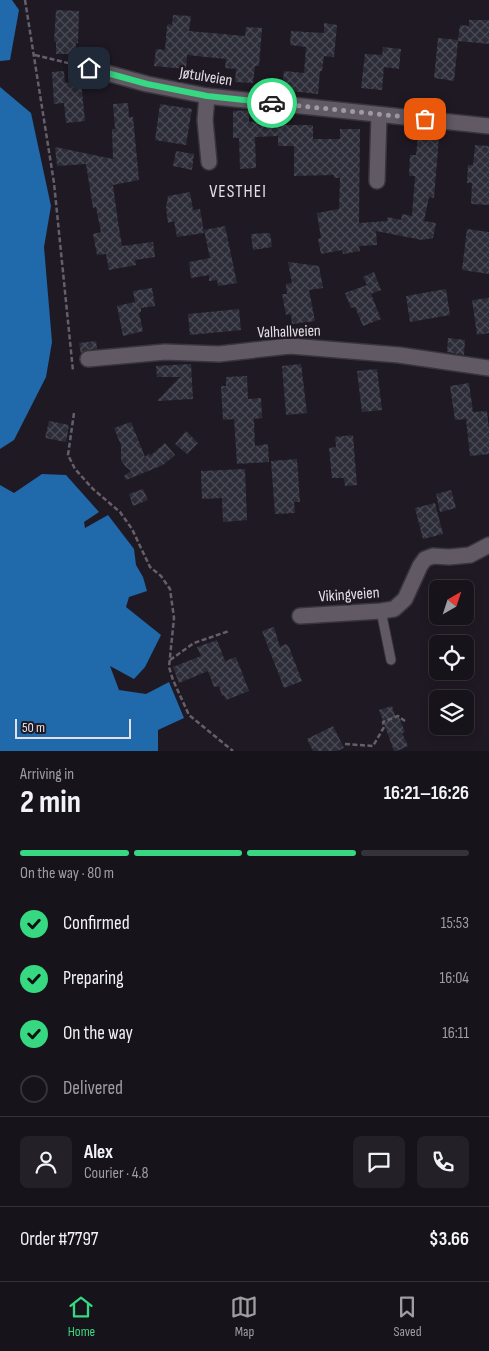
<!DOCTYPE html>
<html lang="en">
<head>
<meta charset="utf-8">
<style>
  body { margin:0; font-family:"Sofia Sans Condensed",sans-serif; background:#242027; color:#f1f3f6; height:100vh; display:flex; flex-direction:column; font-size:19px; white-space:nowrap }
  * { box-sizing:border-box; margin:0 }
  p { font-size:16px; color:#9e9ea2 }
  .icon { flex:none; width:28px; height:28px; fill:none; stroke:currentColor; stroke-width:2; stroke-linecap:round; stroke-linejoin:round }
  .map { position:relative; height:751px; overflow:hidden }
  .side { display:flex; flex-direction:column; background:#17131a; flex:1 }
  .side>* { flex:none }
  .needle { width:32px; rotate:39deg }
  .fabs { position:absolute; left:429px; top:580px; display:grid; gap:10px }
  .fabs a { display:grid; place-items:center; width:45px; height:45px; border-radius:8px; background:#17131a; box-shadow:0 2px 8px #0003,0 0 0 1px #363239; font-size:25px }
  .scale { position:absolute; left:15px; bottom:12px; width:116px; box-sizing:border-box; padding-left:5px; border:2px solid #e4dfe6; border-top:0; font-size:14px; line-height:18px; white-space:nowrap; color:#e4dfe6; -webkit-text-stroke:4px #1f1923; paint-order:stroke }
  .pin { position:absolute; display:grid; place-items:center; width:42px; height:42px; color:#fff; margin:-21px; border-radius:10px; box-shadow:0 2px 8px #0006 }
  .courier { position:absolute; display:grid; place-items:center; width:50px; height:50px; margin:-25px; border:4px solid #36d881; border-radius:50%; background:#fff; color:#222; box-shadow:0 1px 6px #0007 }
  .headline em { font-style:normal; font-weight:700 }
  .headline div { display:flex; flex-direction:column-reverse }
  .headline { display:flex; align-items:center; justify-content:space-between; height:85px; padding:0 20px }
  h1 { font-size:32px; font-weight:700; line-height:38px }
  .bar { display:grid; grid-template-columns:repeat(4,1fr); gap:8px 5px; align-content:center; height:60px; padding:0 20px }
  .bar i { height:6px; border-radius:4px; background:#363239 }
  .bar .current { background:#36d881 }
  .bar p { grid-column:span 4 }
  .line { display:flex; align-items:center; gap:12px; padding:0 20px; border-top:1px solid #363239 }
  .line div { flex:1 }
  .round { display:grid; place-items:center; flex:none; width:52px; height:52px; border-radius:8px; background:#242027 }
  ol { padding:0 20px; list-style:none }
  li { display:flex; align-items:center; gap:15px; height:55px }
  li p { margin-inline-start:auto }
  li .icon { padding:5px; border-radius:50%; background:#36d881; color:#111; stroke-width:4 }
  li:last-child { color:#9e9ea2 }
  li i { width:28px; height:28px; border:2px solid #363239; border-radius:50% }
  .tab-bar { display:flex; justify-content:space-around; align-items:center; height:70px; border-top:1px solid #363239; background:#17131a; font-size:14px; color:#9e9ea2 }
  .tab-bar a { display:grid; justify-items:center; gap:2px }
  .tab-bar .current { color:#36d881 }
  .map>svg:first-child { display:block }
</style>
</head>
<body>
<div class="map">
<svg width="489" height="751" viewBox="0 0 489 751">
  <defs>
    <pattern id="building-cross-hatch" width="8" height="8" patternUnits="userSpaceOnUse" patternTransform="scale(1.25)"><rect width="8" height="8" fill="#2c2d38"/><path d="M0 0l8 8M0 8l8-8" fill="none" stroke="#4a4b55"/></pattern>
  </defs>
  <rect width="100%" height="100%" fill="#1f1923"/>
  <g fill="#2069ab">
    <path d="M0,0H12L19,10L10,60L0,61Z"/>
    <path d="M0,87L31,113L51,206L44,247L52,342L46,377L14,440L0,449Z"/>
    <path d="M42,474L66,475L99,512L84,522L85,528L108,515L134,549L136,565L143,577L147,591L129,597L126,607L161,635L145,667L134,679L110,666L119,690L146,694L169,682L184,718L158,730V751H0V485L14,493Z"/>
  </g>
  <g fill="url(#building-cross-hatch)">
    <path d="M56,10L79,11L78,43H76L75,54H56V42L54,41Z"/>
    <path d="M173,15L191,16L189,31L245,36L246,27L262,28L259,66H255L253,83L235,82L236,69L225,68L226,59L187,55L186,69L154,66L156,49L165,50L167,26L168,24L172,25Z"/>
    <path d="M469,20H489V44L458,41L454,81L434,78L438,38L458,40L460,25L469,26Z"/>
    <path d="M324,23L337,25L334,57L324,56L322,71H320L318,94L282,90L284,71L304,73L306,47L290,45L291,31L324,33Z"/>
    <path d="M383,47L401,49L399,69L384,67L382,90L361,88L365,54L382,55Z"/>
    <path d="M64,71L65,83L81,82L85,121L66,123L64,103L54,104L52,72Z"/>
    <path d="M128,103L129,117H133L139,180L113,185L118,222L122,246L153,242L155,257L135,260L136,265L109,270L106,254L97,255L93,234L101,232L96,207L93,208L86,164L57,166L55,147L113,159L112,129H115L113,104Z"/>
    <path d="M160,104L192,109L186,145L155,140Z"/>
    <path d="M249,110V122L267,121V125H313V139H340V129H360L359,223L387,221L388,217L401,220L402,214L412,216L415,176H409L410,155H416L418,135L439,137L434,198L429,197L424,221L436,223L433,238L422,240L376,231L377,245L359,246L360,251L343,254L342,250L321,254L318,239L321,238L317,213L339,209L340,178H334V175L294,176V146H278V136L255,137L256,168L240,169L239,138H233V111Z"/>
    <path d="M475,145L489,146V205L471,204L472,183H467L468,165H473Z"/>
    <path d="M176,151L194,154L192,170L173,166Z"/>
    <path d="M190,192L193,210L200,209L204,233L177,237L174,221L168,223L166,208L168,196Z"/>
    <path d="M225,226L237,283L218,286L217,280L209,281V275L191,278L189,262L210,258L204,230Z"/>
    <path d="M467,229L489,232V274L462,270Z"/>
    <path d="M270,233L272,247L253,250L251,234Z"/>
    <path d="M288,262L319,266L323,288L309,290L315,321L292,324L291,314L286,315L282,294H287L286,284L292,283Z"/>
    <path d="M374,272L381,290L371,294L381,319L363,326L355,307L351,308L345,293L367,285L363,277Z"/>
    <path d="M152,288L155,306L141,308V312L139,313L143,331L123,336L117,306L135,302L133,291Z"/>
    <path d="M446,289L450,315L410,322L406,296Z"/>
    <path d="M489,298V333L477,335L472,300Z"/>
    <path d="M239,309L241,330L190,335L188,314Z"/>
    <path d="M448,338L465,340L464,355L447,352Z"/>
    <path d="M96,341L97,349L87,350L81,354L79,343Z"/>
    <path d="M191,364L193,399L157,401L180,377H157L156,366Z"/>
    <path d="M301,364L307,413L286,415L282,366Z"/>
    <path d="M377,369L382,410L362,412L357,371Z"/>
    <path d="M247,376L248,399L261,398L262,418L254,419L255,446L268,444L269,462L237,464L234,419L223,420L221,386H226V377Z"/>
    <path d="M469,383L473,412L487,411L489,429V454L470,456L466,419L455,420L450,386Z"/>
    <path d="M49,421L69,425L66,442L45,438Z"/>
    <path d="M131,422L145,457L149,453L150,456L165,443L175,455L163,465L126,480L124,476L131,471L125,466L121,460V445L114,428Z"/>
    <path d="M186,431L198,443L187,454L175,444Z"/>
    <path d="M353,435L357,485L345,486L344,478H332L329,448L336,447L335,437Z"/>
    <path d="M297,459L300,502H294L295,513L275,514L271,461Z"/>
    <path d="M245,469L247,520L223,522L222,498L202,499L201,471Z"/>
    <path d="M143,489L148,500L133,506L129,494Z"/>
    <path d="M451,490L456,508L440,512L436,494Z"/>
    <path d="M435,503L443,534L423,539L415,508Z"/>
    <path d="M274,627L280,647L286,644L289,647L302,681L284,688L262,631Z"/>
    <path d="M217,640L225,661L236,657L249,691L226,700L224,695L222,696L219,686L214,687L208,671L179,683L173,667L201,656L197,647Z"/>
    <path d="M392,706L396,718L399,717L405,732L402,733L408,746L397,751H394L379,710Z"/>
    <path d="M333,726L344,748L337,751H313L307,739Z"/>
  </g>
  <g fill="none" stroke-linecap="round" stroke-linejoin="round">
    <g stroke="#39353c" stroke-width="11">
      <path id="service" d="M381,611L391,660"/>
    </g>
    <g stroke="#39353c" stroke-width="18">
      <g id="minor">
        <path d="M89,68L147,84L207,96L489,126"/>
        <path d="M207,96L205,120L209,162"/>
        <path d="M377,181L379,115"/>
        <path d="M88,359L165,352L219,354L290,346L399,355L489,368"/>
        <path d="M300,616L381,611L394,609L405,599L420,566L425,559L433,556L449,557L470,555L489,545"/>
      </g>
    </g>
    <g stroke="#645f68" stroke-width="2.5" stroke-dasharray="5 2.5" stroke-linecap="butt">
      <path d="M25,0L54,183L73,371"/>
      <path d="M35,55L76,65"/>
      <path d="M74,413L68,455L75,469L93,489L120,512L132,529L150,567L161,576L170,589L174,618L169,667L173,680L189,715L233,751"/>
      <path d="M170,660L194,643L229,631"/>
      <path d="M345,744L373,746L384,727L383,722L398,716L405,721"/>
    </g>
    <use href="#service" stroke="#615a65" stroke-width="9"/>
    <use href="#minor" stroke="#615a65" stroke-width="15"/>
  </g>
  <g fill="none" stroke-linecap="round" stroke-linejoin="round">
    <path stroke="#9f9aa2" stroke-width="5" stroke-dasharray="0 9" d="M272,103L425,119"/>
    <path stroke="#36d881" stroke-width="6" d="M89,68L147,84L207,96L272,103"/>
  </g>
  <g text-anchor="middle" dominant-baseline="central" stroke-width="5" stroke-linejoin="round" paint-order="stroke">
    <g font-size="16" fill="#e4dfe6" stroke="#1f1923">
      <text transform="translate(206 77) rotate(9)">Jøtulveien</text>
      <text transform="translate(289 332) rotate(-2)">Valhallveien</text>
      <text transform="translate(349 595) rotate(-4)">Vikingveien</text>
    </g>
    <g font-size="18" letter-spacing="1" fill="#e4dfe6" stroke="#1f1923">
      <text x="238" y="191">VESTHEI</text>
    </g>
  </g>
</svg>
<div class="fabs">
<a><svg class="needle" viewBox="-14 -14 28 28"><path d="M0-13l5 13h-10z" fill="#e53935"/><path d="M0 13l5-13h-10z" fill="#9e9ea2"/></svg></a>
<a><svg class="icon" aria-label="locate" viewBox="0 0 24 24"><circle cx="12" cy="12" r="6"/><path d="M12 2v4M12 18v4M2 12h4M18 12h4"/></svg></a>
<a><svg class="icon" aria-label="layers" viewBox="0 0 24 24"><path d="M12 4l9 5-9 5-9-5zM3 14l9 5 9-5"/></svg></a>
</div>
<div class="scale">50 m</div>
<div class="pin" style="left:425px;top:119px;background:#ea580c"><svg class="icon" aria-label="bag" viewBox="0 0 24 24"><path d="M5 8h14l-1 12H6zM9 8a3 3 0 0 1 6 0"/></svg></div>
<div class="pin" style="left:89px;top:68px;background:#1f2937"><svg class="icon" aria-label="home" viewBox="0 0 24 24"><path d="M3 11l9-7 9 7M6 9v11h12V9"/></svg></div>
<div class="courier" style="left:272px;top:103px"><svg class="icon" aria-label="car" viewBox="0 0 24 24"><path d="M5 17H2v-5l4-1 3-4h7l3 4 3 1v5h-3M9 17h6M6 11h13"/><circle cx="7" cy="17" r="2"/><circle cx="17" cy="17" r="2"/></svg></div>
</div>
<section class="side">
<div class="headline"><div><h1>2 min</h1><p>Arriving in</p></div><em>16:21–16:26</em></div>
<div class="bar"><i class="current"></i><i class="current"></i><i class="current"></i><i></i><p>On the way · 80 m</p></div>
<ol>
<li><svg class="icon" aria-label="check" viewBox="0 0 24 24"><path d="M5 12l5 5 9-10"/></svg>Confirmed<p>15:53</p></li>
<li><svg class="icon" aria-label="check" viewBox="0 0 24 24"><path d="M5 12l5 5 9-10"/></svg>Preparing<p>16:04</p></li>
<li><svg class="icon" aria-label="check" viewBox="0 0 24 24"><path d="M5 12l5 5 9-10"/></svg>On the way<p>16:11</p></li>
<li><i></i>Delivered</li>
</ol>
<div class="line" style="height:90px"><a class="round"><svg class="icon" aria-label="person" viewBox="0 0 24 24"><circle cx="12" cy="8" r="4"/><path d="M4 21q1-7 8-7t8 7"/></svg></a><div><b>Alex</b><p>Courier · 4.8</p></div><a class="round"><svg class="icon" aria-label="chat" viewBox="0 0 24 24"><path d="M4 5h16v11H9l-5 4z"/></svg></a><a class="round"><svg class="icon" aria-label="phone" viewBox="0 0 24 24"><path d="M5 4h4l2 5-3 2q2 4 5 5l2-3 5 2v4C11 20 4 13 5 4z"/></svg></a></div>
<div class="line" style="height:65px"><div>Order #7797</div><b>$3.66</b></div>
</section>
<nav class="tab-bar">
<a class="current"><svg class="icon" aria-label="home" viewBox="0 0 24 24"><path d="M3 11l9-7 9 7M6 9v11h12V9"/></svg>Home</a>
<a><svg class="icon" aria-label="map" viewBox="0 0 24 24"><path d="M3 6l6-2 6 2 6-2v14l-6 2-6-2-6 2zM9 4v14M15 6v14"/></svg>Map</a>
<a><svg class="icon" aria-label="saved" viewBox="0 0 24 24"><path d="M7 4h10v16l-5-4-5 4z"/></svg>Saved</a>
</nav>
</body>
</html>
